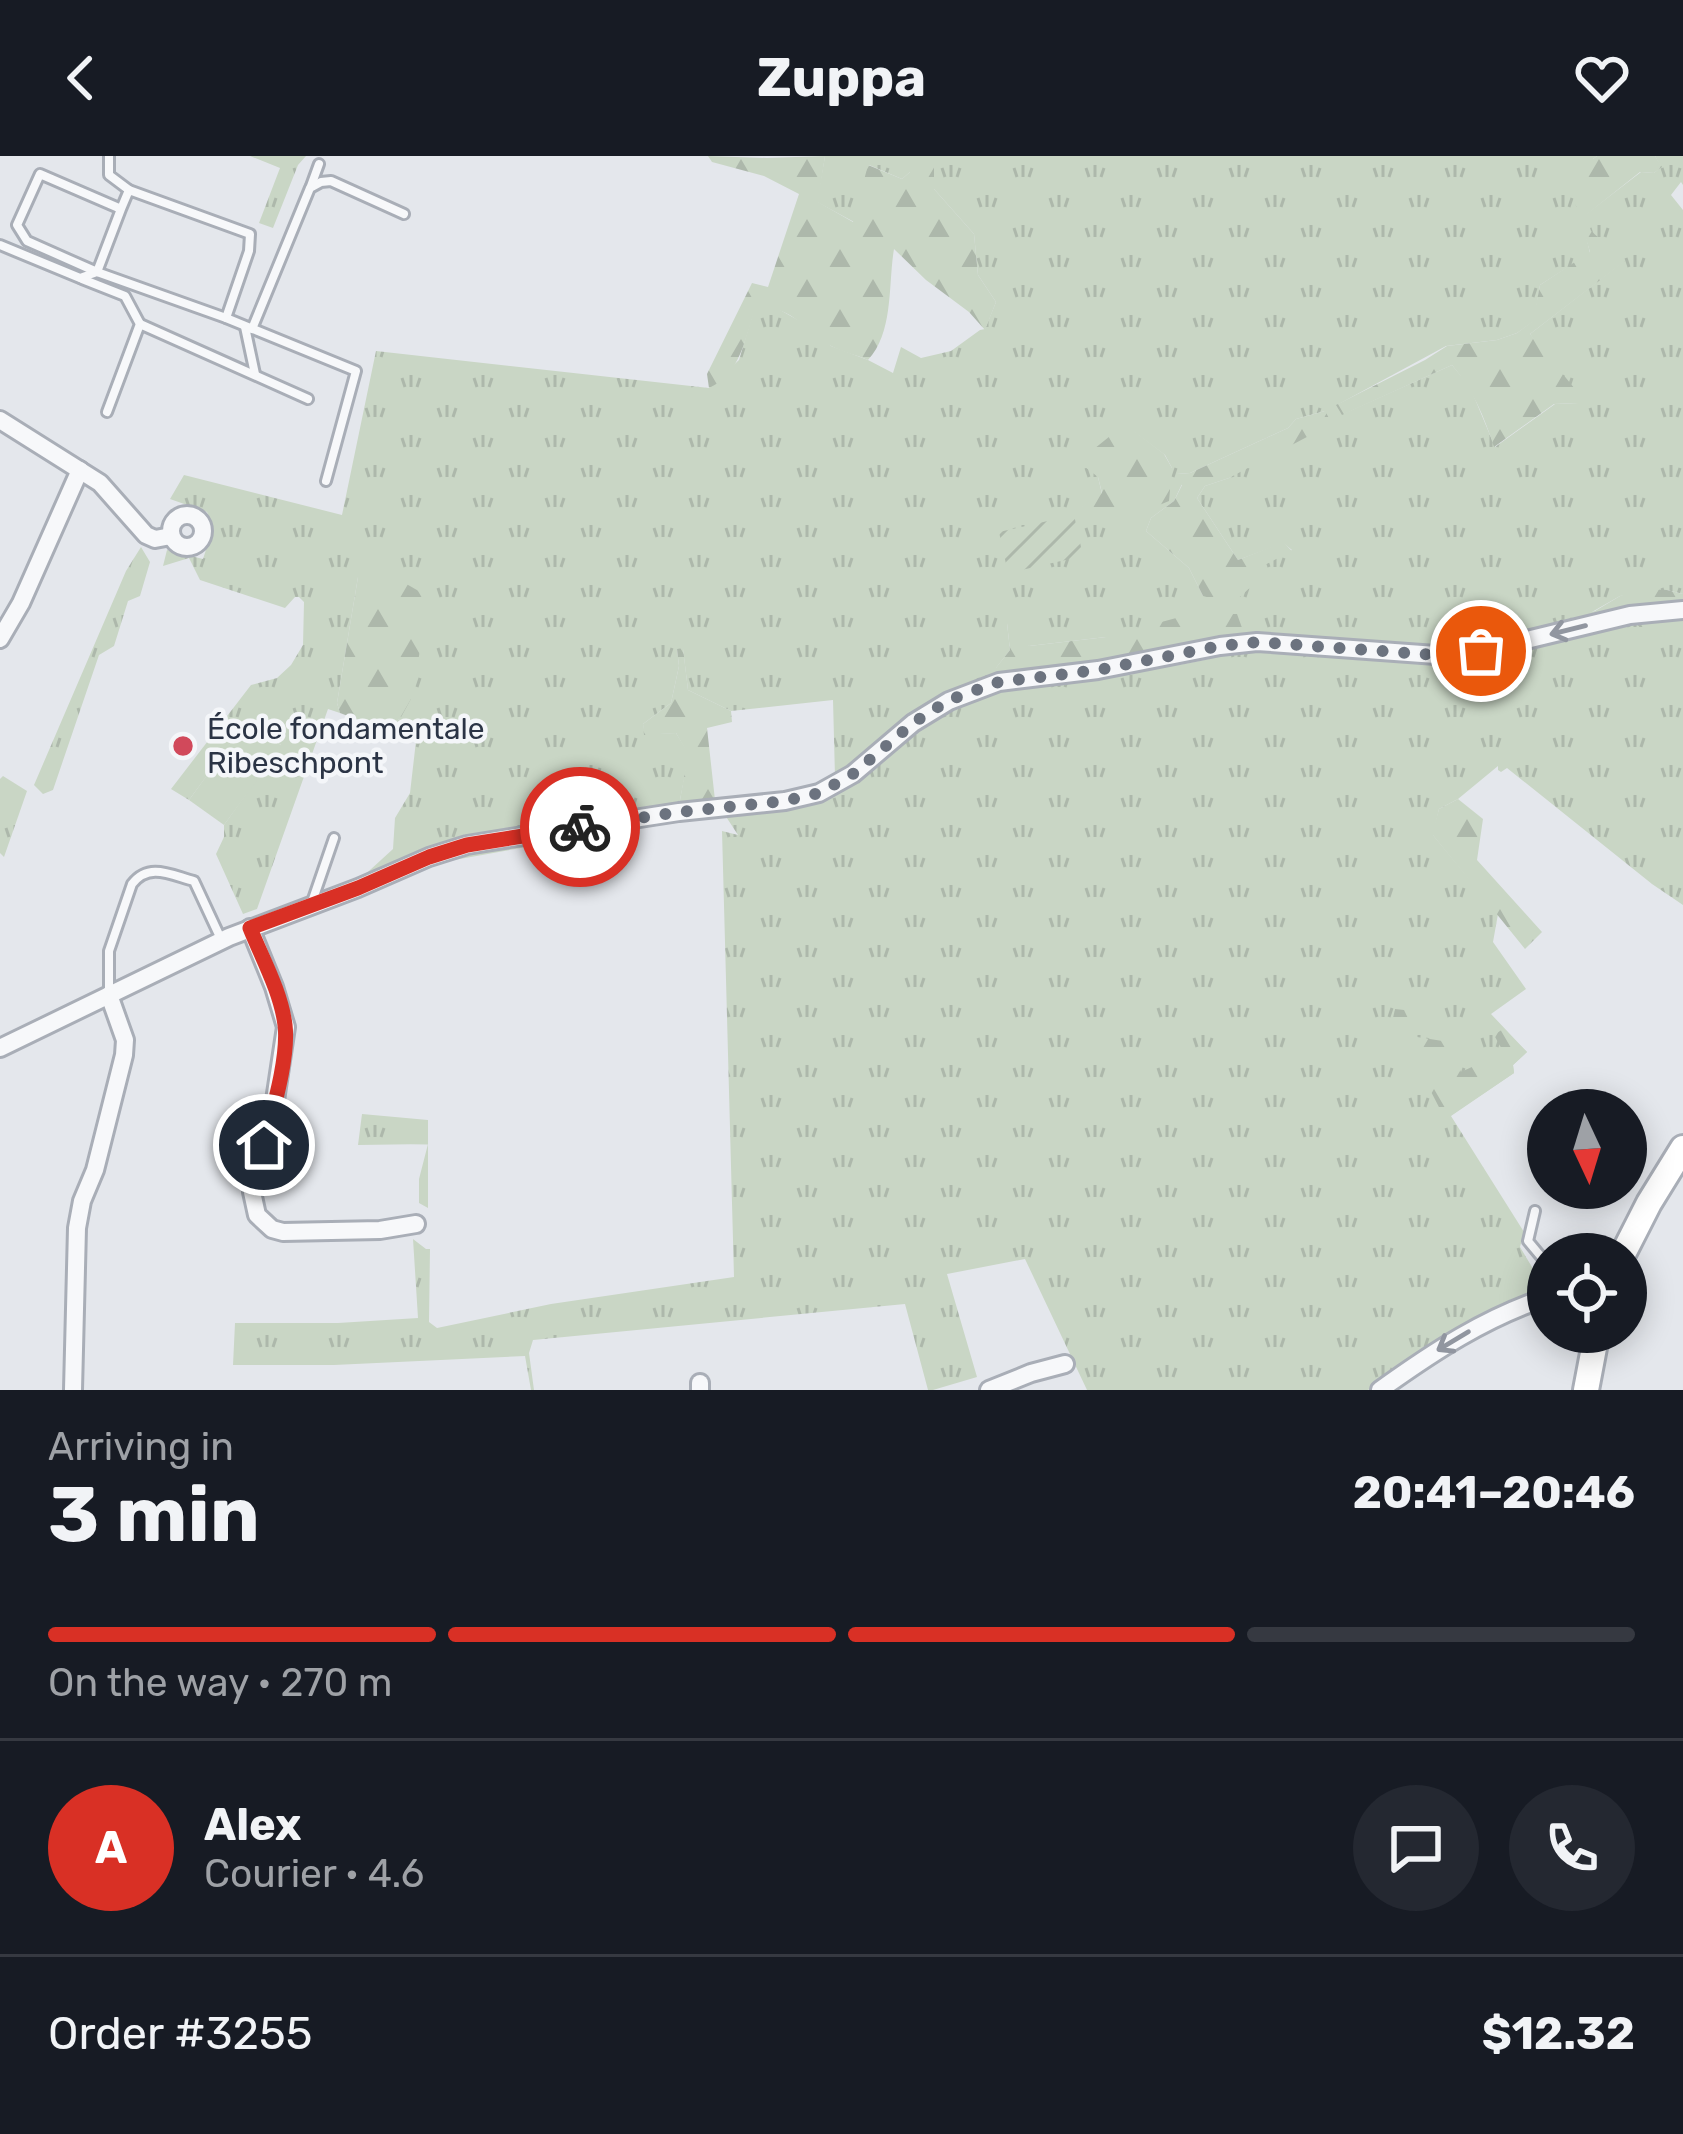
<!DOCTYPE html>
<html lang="en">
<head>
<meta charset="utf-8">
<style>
  body { margin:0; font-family:Rubik,sans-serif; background:#242831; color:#f1f3f6; height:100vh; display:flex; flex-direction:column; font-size:45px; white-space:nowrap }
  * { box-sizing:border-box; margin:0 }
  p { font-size:39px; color:#9ea1a6 }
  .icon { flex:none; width:66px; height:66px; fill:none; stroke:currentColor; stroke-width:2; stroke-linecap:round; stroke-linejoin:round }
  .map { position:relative; height:1234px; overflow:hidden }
  .sheet { display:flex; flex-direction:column; background:#171b24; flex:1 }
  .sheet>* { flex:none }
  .needle { width:78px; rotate:176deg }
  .fabs { position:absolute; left:1527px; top:933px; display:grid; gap:24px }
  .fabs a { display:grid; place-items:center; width:120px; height:120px; border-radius:50%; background:#171b24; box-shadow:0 6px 30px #0003; font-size:60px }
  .pin { position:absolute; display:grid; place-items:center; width:102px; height:102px; color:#fff; margin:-51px; border:6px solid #fff; border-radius:50%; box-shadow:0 3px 12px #0007 }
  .courier { position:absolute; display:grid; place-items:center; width:120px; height:120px; margin:-60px; border:9px solid #d93025; border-radius:50%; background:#fff; color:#222; box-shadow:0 3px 15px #0007 }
  .headline em { font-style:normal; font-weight:700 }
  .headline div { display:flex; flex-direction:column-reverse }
  .headline { display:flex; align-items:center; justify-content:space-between; height:204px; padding:0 48px }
  h1 { font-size:78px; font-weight:700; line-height:90px }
  .bar { display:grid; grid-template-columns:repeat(4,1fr); gap:18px 12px; align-content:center; height:144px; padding:0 48px }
  .bar i { height:15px; border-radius:9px; background:#363941 }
  .bar .active { background:#d93025 }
  .bar p { grid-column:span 4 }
  .line { display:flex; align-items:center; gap:30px; padding:0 48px; border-top:3px solid #363941 }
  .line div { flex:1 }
  .round { display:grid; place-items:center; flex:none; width:126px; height:126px; border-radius:63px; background:#242831 }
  header { display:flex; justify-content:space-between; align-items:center; height:156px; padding:0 48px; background:#171b24; font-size:54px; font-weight:700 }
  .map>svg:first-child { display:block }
</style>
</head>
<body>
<header><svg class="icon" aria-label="back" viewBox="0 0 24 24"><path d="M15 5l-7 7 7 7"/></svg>Zuppa<svg class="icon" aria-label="heart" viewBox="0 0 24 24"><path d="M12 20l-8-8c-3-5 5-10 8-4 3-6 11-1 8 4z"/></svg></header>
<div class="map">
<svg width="1683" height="1234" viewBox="0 0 1683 1234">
  <defs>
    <pattern id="grass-tufts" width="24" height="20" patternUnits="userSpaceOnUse" patternTransform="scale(3)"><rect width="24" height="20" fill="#c9d6c5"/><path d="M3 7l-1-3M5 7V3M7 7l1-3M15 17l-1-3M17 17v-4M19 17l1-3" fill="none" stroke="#adb8ab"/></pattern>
    <pattern id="forest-firs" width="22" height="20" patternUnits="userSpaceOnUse" patternTransform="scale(3)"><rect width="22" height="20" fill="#c9d6c5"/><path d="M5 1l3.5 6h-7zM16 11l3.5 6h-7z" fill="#adb8ab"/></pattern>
    <pattern id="garden-furrows" width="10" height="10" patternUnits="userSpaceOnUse" patternTransform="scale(3)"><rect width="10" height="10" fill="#c9d6c5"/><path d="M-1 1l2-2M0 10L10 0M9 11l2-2" fill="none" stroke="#adb8ab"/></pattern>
  </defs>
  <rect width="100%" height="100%" fill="#e4e7ec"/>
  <g fill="url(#grass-tufts)" fill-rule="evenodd">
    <path d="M250,0H306L298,9L273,72L259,67L280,12Z"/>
    <path d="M825,0H910V16L902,23L869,9L854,66L817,46Z"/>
    <path d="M934,0H1597L1593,3H1568L1590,97L1540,129L1534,165L1517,177L1497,184L1446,190L1337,249L1343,258L1452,209L1470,231L1495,291L1555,248L1578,247L1530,178L1624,105L1590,75L1585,59L1641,16L1654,17L1661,11L1655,0H1683V29L1681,26L1671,39L1683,54V438L1667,434L1620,440L1571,468L1502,487L1436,496L1106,481L1029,490L1007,467L1010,494L996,512L1179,509L1209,503L1215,496L1260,492L1382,504L1445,503L1624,463L1683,461V749L1652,728L1507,612L1501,616L1498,614V610L1458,643L1439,653L1433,679L1498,758L1493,786L1526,833L1491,858L1527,896L1513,909L1514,917L1451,960L1524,1076L1520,1091L1538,1121L1535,1123L1539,1129L1535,1137L1466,1168L1368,1234H1087L1025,1103L947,1118L977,1221L933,1234H928L905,1148L533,1184L529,1197L534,1234H531L525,1200L334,1209H233L235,1167H338L418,1162L413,1083L426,1093H430L429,1166L437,1172L551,1148L734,1121L722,675L738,679L721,653V661L606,676L572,691L566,684L443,706L414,717L410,704L358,725L393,693L395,662L410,637L416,585L380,572L400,563L358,421L337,547L340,557L328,553L257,753L243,758L216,698L224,681V669L281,589L247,565L189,644L171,633L251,529L277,522L291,509L303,489L304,446L299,441H295L285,452L200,424L189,402L163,410L167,394L203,403L213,372L207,356L170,343L184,319L342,359L376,195L709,232L739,204L755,151L773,150L805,168L831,190L868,204L893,217L901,191L921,202L951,195L980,174L985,173L996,146L978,119L974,78L934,33ZM1325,255L1229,322L1205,330L1197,342L1238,404L1283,387L1292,394L1203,440L1189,412L1146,375L1151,362L1174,345L1182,328L1177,318L1190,317L1288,272L1296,263ZM1125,269L1165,299L1172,312L1081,352L1102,338L1098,321ZM677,493H683L688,534L731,555L833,544L835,621C789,646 731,644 679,649L689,598L676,577L645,578L643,568L671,547L679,510Z"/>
    <path d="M141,391L150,406L140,440L128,445L114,490L99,499L53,634L43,638L34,629L126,415Z"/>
    <path d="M3,620L27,635L4,701L0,697V623Z"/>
    <path d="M362,958L428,964V1052L419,1047V1023L428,988L358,989Z"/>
  </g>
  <g fill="url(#forest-firs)">
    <path d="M708,0L767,2L825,0L818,46L853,66L868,9L902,23L910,16V0H934V33L974,78L978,119L996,146L985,174L969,156L926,124L894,93C888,128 894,176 868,204C857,199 842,196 831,190C804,174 792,149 756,151C745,181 741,218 709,232L707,218L752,127L768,131L799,38L764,20L712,6Z"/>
    <path d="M1597,0H1655L1662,11L1654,17L1640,16L1586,59L1591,75L1625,105L1530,178L1584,244L1578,247L1554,248L1494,291C1484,260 1473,234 1452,209L1342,259L1336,249L1425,204L1447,190L1497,184L1517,177L1533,165L1540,129L1590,96L1563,7L1567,3H1593Z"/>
    <path d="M1325,255L1330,264L1322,273L1229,322L1205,330L1197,342L1238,404L1283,386L1292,395L1257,413L1254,428L1232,448L1203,440L1189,412L1146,375L1151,362L1174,345L1182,329L1176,326L1177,318L1190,317L1288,272L1296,263Z"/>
    <path d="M1125,268L1164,298L1172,312L1169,345L1135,359L1082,356L1080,352L1102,337L1098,321L1085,311L1084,301Z"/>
    <path d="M377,411L429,441L412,541L400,563L380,572L340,557L337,547L358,421Z"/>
    <path d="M1644,433L1667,434L1683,438V470L1678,469L1665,481L1651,485L1637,468L1670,456L1581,471L1562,465L1595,455L1620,440Z"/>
    <path d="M1013,458L1021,464L1029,490L1106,481L1191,458H1237L1245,480L1220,490L1209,503L1179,509L1170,507L999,526L995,513L1010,494L1007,467Z"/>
    <path d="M683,492L688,534L731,555L732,566L707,572L715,644L679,650L688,598L676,577L644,579L643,568L671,547L679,510L677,493Z"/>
    <path d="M1458,643L1483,663L1477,704L1542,776L1525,793L1432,678L1439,653Z"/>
    <path d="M1395,853L1404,854L1417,881L1449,886L1461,916L1474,910L1490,916L1509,906L1494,879L1503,873L1527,896L1513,909L1514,917L1450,960L1442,957L1393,862Z"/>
  </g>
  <path fill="url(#garden-furrows)" d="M1074,359L1083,400L1008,417L999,376Z"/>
  <path fill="#c9d6c5" d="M247,564L282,590L224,669L189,644Z"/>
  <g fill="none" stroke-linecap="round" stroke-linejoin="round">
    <g stroke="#a9aeb7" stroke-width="14">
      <g id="lane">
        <path d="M109,0V19L129,34"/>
        <path d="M311,30L319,8"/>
        <path d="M121,53L97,116L27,85L17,69L40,18L121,53L129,34L250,78L249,95L226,162"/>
        <path d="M0,89L80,122L97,116L226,162L356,215L326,325"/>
        <path d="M82,123L125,140L140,168L107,256"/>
        <path d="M140,168L308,243"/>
        <path d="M245,171L255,218"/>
        <path d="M252,173L310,32L321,26L331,25L404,58"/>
        <path d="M312,746L334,682"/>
        <path d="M109,839V795L132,728C149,706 171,719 194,725L221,783"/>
        <path d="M1535,1055L1528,1085L1548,1109"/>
      </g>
    </g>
    <g stroke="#a9aeb7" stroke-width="22">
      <g id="street">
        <path d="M0,264L100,327L146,379L155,383L171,380"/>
        <circle cx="187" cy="375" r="16"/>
        <path d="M0,483L21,447L80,314"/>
        <path d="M250,772L274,831L286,871L274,951L252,1036L257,1059L272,1073L283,1076L380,1074L416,1068"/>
        <path d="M0,892L229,781L358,732L429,701L467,689L510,682L679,656L785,645L819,637L853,618L913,567L949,545L999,526L1098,514L1220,490L1257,486L1436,499L1481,495L1630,459L1683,454"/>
        <path d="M700,1227V1234"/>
        <path d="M73,1234L77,1072L82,1045L95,1014L124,899L125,884L109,839"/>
        <path d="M989,1234L1031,1217L1065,1208"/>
        <path d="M1380,1234C1433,1196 1486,1161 1548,1141"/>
      </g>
    </g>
    <g stroke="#a9aeb7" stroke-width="30">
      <g id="secondary">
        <path d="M1623,1098L1649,1047L1683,992"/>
        <path d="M1586,1234L1597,1176"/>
      </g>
    </g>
    <use href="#lane" stroke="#f7f8fa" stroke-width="8"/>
    <use href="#street" stroke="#f7f8fa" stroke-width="16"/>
    <use href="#secondary" stroke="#fff" stroke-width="24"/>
  </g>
  <defs><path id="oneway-shaft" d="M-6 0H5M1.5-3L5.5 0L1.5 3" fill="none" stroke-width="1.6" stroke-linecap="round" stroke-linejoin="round" transform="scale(3)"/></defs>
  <g stroke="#9196a0">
    <use href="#oneway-shaft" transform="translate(1568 474) rotate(166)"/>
    <use href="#oneway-shaft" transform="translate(1453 1185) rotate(149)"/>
  </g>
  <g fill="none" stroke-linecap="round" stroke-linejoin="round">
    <path stroke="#6c737f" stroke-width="12" stroke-dasharray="0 21.6" d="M580,671L679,656L785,645L819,637L853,618L913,567L949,544L999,526L1098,514L1220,490L1257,486L1436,499L1481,495"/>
    <path stroke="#d93025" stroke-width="15" d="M264,989C272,957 289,902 285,869C281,836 262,802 250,772L358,732L429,701L467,689L580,671"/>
  </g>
  <circle fill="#d1495b" stroke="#f4f6f9" stroke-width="4.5" cx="183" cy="590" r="12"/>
  <g text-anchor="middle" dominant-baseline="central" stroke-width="9" stroke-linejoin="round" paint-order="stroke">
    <g font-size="30" fill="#2b3445" stroke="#f4f6f9" text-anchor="start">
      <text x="207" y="573">École fondamentale<tspan x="207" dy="34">Ribeschpont</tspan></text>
    </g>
  </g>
</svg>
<div class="fabs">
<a><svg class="needle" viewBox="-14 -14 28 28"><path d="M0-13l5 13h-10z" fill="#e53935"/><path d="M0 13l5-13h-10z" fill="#9ea1a6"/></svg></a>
<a><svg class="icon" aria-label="locate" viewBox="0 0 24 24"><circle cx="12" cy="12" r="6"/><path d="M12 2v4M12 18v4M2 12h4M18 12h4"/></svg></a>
</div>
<div class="pin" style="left:1481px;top:495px;background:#ea580c"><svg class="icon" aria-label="bag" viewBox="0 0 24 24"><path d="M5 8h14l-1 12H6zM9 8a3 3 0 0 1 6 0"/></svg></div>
<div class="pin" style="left:264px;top:989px;background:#1f2937"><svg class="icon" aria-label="home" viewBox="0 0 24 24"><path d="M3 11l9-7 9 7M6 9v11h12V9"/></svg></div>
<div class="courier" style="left:580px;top:671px"><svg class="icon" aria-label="bike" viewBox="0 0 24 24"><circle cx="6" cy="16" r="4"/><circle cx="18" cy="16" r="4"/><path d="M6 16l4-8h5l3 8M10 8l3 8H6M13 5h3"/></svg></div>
</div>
<section class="sheet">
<div class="headline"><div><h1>3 min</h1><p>Arriving in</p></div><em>20:41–20:46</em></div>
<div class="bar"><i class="active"></i><i class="active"></i><i class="active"></i><i></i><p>On the way · 270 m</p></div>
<div class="line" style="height:216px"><b class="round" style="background:#d93025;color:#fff">A</b><div><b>Alex</b><p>Courier · 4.6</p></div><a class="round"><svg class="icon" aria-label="chat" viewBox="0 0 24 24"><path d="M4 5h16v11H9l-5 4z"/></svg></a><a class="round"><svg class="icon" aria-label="phone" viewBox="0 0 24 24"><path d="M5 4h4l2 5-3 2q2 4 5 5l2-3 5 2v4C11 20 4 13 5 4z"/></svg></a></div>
<div class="line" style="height:156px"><div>Order #3255</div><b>$12.32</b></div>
</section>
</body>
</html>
